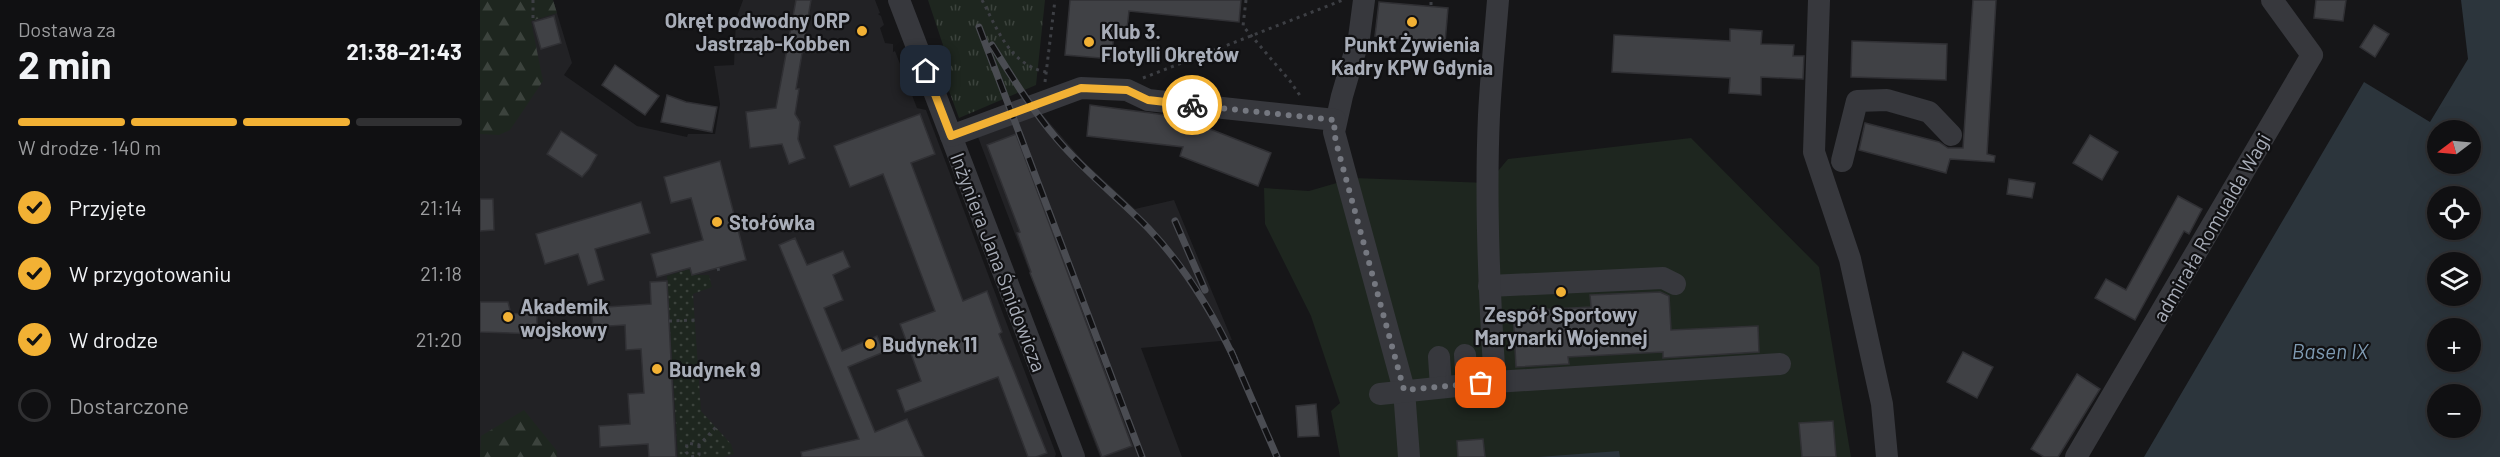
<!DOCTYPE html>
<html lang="pl">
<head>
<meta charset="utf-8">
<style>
  body { margin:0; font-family:Barlow,sans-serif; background:#1e1e20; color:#f1f3f6; height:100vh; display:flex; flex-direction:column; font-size:22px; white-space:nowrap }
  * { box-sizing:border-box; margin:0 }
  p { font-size:20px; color:#9c9d9f }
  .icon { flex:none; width:33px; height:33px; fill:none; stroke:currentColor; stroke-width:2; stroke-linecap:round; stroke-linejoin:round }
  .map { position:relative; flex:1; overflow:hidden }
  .drawer { display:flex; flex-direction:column; background:#101012; width:480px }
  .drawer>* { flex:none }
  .needle { width:39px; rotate:254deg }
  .fabs { position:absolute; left:1947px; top:120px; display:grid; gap:12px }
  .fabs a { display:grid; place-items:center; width:54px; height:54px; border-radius:50%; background:#101012; box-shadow:0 6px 24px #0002,0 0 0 2px #303032; font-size:30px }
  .pin { position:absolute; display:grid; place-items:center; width:51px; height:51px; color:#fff; margin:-26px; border-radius:12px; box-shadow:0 3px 9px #0006 }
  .courier { position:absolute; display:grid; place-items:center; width:60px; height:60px; margin:-30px; border:4px solid #f2b134; border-radius:50%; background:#fff; color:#222; box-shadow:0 2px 8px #0007 }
  .overview em { font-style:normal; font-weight:700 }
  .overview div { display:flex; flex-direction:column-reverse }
  .overview { display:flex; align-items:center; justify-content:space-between; height:102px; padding:0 18px }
  h1 { font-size:39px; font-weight:700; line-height:45px }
  .bar { display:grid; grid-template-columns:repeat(4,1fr); gap:9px 6px; align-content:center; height:72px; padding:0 18px }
  .bar i { height:8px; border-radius:4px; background:#303032 }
  .bar .current { background:#f2b134 }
  .bar p { grid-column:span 4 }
  ol { padding:0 18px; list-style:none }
  li { display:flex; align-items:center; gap:18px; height:66px }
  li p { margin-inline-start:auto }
  li .icon { padding:6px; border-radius:50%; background:#f2b134; color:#111; stroke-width:4 }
  li:last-child { color:#9c9d9f }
  li i { width:33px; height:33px; border:3px solid #303032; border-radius:50% }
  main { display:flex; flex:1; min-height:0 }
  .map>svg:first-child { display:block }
</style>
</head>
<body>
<main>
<section class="drawer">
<div class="overview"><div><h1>2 min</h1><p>Dostawa za</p></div><em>21:38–21:43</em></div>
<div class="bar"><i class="current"></i><i class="current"></i><i class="current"></i><i></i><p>W drodze · 140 m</p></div>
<ol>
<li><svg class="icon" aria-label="check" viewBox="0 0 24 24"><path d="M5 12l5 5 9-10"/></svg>Przyjęte<p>21:14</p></li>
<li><svg class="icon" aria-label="check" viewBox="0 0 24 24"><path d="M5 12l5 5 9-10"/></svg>W przygotowaniu<p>21:18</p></li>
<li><svg class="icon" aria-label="check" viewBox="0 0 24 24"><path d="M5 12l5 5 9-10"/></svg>W drodze<p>21:20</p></li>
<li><i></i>Dostarczone</li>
</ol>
</section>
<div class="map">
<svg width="2020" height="457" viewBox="0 0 2020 457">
  <defs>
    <pattern id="grass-dots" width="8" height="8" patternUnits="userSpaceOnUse" patternTransform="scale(1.5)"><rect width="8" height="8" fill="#1e261f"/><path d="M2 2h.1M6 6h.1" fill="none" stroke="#3c433d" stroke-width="1.8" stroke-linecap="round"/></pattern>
    <pattern id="forest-firs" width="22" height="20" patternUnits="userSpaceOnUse" patternTransform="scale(1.5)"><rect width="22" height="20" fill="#1e261f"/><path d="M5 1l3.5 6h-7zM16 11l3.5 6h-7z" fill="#3c433d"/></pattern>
    <pattern id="park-tufts" width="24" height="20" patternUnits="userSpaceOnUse" patternTransform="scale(1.5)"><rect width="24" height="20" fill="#1e261f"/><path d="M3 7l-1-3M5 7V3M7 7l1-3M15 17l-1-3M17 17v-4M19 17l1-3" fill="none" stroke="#3c433d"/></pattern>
  </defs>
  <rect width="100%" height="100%" fill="#161618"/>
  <g fill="#222225">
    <path d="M0,0H73L92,63L84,75L157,126L207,137L208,134H235L240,104L234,66L254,65L256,19L263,0H395L400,13L398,14L401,16L404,25L400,28L405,43L413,44V52L415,51L437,108L446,110L576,454L575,457H0Z"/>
    <path d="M561,113L603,161L655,209L694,200L752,340L661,348L702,457H620L498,137Z"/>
  </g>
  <path fill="url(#grass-dots)" d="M209,269L212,275H229L232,287L213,294L221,411L251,444L254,454L244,457H198L187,276Z"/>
  <g fill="url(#forest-firs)">
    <path d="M0,0H73L77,13L51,21L63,81L30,130L19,135L0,134Z"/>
    <path d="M44,410L77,451V457H0L1,436Z"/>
  </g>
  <path fill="url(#park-tufts)" d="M448,0H565L556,85L479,118L461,69L463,45Z"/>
  <path fill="#1e261f" d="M1211,138L1339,267L1371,457H860L851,411L860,403L831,316L785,224L784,188L829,191L874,178L1008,183L1028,159Z"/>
  <g fill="#2c353c" fill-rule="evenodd">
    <path d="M1981,0H2020V457H1664L1884,82L1950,122L1988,59ZM1958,130H1990V164H1958ZM1958,196H1990V230H1958ZM1990,262V296H1958V262ZM1958,328H1990V362H1958ZM1958,394H1990V428H1958Z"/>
    <path d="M1139,451L1140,457H1058Z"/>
  </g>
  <g fill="#404145" stroke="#303034" stroke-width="1.5">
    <path d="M316,0H331L316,89H319L315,114L320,122L318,139L325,158L309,164L302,144L270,148L266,112L296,108Z"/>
    <path d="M590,0H761L759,22L649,11L647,29L634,27L632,59L585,55Z"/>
    <path d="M1493,0H1516L1507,154L1515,156L1514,162L1470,159L1466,173L1379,150L1385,123L1459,142L1468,148H1483Z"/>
    <path d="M1836,0H1866L1863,21L1834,18Z"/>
    <path d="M899,2L968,8L965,43L895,36Z"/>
    <path d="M74,16L81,43L61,49L53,22Z"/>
    <path d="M1894,25L1909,34L1895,57L1880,47Z"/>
    <path d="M1250,29L1282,31L1281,44L1314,45L1313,56H1324L1323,79L1281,77V95L1249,93L1250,78L1132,72L1134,35L1250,41Z"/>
    <path d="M1372,41L1467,44L1466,80L1371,77Z"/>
    <path d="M135,65L179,96L165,115L122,85Z"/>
    <path d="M187,95L206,102L237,107L232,132L181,122Z"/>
    <path d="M610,105L693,116V118L712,122L791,153L778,186L700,156L703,147L607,136Z"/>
    <path d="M440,114L455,154L431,163L483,301L507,291L522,332L519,334L567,453L556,457H548L518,377L425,412L417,390L441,381L420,324L455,311L403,174L370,187L354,146Z"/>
    <path d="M81,131L117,155L109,169L102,177L67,154Z"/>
    <path d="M536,134L652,446L622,457L550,273L551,272L537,233L540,232L507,145Z"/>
    <path d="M1610,135L1638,152L1622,180L1593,163Z"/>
    <path d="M240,161L266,260L212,275L210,268L177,277L171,254L223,240L211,198L191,203L184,177Z"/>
    <path d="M1529,179L1555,183L1552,198L1527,194Z"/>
    <path d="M1698,196L1722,209L1709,234L1704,231L1655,320L1615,298L1626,279L1646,290Z"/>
    <path d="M0,199H13L14,230L0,231Z"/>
    <path d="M161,202L170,233L115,249L124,280L108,285L98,254L65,264L56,234Z"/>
    <path d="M315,238L327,265L363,251L370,267L353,275L363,300L344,308L362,351L397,336L404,352L368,367L395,432L427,419L444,457H322L321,452L379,439L299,245Z"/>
    <path d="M187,281L196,457H169L168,444L120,447L119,426L150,424L148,394L164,393L161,349L146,350L145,325L113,327L111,308L171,304L170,282Z"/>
    <path d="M1180,292L1189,296L1191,330L1278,326L1279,352L1183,358V352L1088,357L1089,364L1036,367L1033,311L1111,307L1110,295Z"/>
    <path d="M0,302H28L31,314L57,312V334L0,332Z"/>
    <path d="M1483,352L1513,367L1497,398L1467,382Z"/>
    <path d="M1597,374L1620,389L1578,457H1564L1551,449Z"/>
    <path d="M836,404L839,436L818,437L816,406Z"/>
    <path d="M1353,421L1356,457H1322L1319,423Z"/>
    <path d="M1003,439L1005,457H978L977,441Z"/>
  </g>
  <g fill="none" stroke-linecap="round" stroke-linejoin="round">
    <g stroke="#3d3f44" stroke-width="3" stroke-dasharray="3 4.5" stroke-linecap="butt">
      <path d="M53,0V18"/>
      <path d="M502,0C518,30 529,64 566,72"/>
      <path d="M766,0L763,26L810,81L821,97"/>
      <path d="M951,5V0"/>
      <path d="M663,78L863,0"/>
      <path d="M565,82L575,0"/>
      <path d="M238,268L239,272"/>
      <path d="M189,321L215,320"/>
      <path d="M192,368L218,367"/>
      <path d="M219,445V455L211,457L206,452L207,443L219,445L236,427"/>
    </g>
    <g stroke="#37383d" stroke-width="22">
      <path d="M419,0L594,457"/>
      <path d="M884,0L879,38L862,96L854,132L924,390L929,457"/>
      <path d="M1339,0L1334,152L1370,259L1402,404L1407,457"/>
      <path d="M471,136L601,88L647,90L668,100L855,120"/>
      <path d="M1362,161L1377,101L1407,100L1449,112L1471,135"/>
      <path d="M1009,286L1183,278L1195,284"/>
      <path d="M985,355L987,384"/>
      <path d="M959,357L961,387"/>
      <path d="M1015,382C1009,293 1005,203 1009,115C1011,76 1015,38 1018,0"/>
      <path d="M900,394L1015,382L1300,364"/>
      <path d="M1596,457L1832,55L1792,0"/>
    </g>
    <g stroke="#4a4c52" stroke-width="7">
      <g id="rail">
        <path d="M499,27L662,457"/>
        <path d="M512,45C532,77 552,110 577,139C605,172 639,198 669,229C705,267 731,310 754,358"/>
        <path d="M695,221L725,290"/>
        <path d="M751,351L797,457"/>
      </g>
    </g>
    <use href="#rail" stroke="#111113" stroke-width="4.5" stroke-dasharray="14" stroke-linecap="butt"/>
  </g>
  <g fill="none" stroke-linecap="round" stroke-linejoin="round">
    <path stroke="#757880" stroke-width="6" stroke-dasharray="0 10.8" d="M712,105L855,120L854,132L857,146L924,390L1001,383"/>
    <path stroke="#f2b134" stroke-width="8" d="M446,71L471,136L601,88L647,90L668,100L712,105"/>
  </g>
  <g fill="#f2b134" stroke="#111113" stroke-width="2">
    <circle cx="932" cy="22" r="6"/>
    <circle cx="382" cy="31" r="6"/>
    <circle cx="609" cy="42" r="6"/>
    <circle cx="237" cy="222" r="6"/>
    <circle cx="1081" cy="292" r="6"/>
    <circle cx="28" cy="317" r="6"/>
    <circle cx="390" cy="344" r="6"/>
    <circle cx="177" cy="369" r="6"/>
  </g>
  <g text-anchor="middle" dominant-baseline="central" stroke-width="4.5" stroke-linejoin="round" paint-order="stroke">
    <g font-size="20" font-weight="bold" fill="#a8adb8" stroke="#111113" text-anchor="start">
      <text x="370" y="20" text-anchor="end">Okręt podwodny ORP<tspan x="370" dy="23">Jastrząb-Kobben</tspan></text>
      <text x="621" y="31">Klub 3.<tspan x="621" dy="23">Flotylli Okrętów</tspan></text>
      <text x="932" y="44" text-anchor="middle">Punkt Żywienia<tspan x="932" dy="23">Kadry KPW Gdynia</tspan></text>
      <text x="249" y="222">Stołówka</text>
      <text x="40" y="306">Akademik<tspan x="40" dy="23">wojskowy</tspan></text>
      <text x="1081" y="314" text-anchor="middle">Zespół Sportowy<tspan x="1081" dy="23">Marynarki Wojennej</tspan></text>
      <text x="402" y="344">Budynek 11</text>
      <text x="189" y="369">Budynek 9</text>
    </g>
    <g font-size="20" fill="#a8adb8" stroke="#111113">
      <text transform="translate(1731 227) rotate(-60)">admirała Romualda Wagi</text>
      <text transform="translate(519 262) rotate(69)">Inżyniera Jana Śmidowicza</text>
    </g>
    <g font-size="21" font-style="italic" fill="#7f9bb3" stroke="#111113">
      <text x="1850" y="350">Basen IX</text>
    </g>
  </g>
</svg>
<div class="fabs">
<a><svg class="needle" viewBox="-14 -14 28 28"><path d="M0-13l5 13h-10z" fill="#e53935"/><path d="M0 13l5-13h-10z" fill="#9c9d9f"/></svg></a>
<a><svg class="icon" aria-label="locate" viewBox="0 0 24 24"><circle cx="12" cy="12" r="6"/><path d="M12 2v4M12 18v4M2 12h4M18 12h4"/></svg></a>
<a><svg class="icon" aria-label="layers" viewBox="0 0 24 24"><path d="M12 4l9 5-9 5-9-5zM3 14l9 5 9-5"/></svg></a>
<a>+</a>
<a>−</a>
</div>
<div class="pin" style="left:1001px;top:383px;background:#ea580c"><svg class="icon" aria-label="bag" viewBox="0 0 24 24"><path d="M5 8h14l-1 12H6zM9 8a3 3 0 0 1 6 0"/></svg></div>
<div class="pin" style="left:446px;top:71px;background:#1f2937"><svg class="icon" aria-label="home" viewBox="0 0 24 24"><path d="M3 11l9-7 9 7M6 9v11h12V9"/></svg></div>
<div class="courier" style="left:712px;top:105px"><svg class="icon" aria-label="bike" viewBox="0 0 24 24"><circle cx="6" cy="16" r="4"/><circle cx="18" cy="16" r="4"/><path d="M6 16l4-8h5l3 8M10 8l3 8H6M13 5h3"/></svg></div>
</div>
</main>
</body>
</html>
